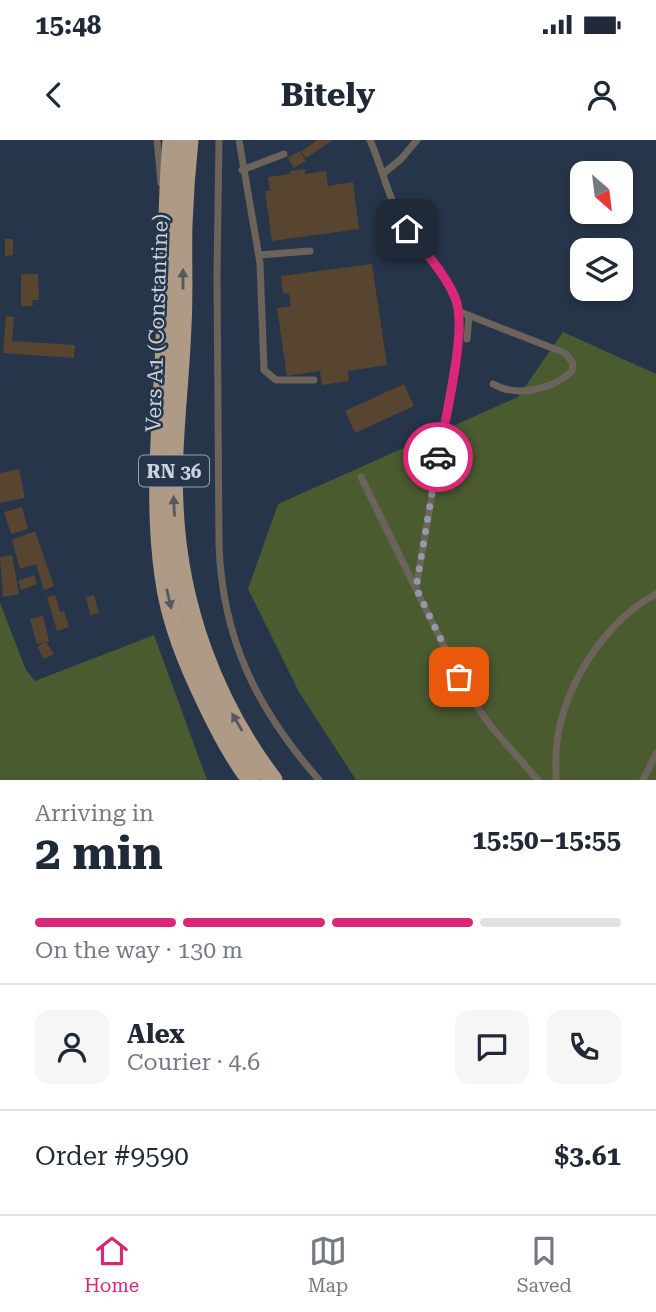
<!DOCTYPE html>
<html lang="en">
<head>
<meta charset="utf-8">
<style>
  body { margin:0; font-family:"Roboto Serif",serif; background:#f6f6f7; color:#1f2937; height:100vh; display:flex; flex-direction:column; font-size:26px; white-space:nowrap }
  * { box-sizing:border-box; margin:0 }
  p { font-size:23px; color:#747a83 }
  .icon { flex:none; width:38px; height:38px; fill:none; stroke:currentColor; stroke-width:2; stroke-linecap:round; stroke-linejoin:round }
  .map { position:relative; height:640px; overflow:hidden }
  .drawer { display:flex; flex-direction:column; background:#fff; flex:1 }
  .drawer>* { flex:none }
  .needle { width:46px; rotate:152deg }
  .tools { position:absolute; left:570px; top:21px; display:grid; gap:14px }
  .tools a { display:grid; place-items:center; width:63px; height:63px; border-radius:14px; background:#fff; box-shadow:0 4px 10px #0003; font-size:35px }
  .pin { position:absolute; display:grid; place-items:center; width:60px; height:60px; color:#fff; margin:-30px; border-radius:14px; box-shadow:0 4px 10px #0006 }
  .courier { position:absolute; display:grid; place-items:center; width:70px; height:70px; margin:-35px; border:5px solid #db2777; border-radius:50%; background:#fff; color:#222; box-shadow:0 2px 9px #0007 }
  .head em { font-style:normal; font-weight:700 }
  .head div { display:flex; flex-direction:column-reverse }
  .head { display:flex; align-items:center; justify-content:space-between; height:119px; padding:0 35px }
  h1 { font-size:46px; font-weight:700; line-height:52px }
  .bar { display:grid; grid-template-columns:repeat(4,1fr); gap:10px 7px; align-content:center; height:84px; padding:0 35px }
  .bar i { height:9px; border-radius:5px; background:#e0e1e3 }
  .bar .on { background:#db2777 }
  .bar p { grid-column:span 4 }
  .line { display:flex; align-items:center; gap:18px; padding:0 35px; border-top:2px solid #e0e1e3 }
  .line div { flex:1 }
  .round { display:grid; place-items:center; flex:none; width:74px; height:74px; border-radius:14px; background:#f6f6f7 }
  .status { display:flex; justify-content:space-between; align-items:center; height:49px; padding:0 35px; background:#fff; direction:ltr }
  .status svg { height:19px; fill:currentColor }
  header { display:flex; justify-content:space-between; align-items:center; height:91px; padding:0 35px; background:#fff; font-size:32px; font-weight:700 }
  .menu { display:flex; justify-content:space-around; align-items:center; height:98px; border-top:2px solid #e0e1e3; background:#fff; font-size:19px; color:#747a83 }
  .menu a { display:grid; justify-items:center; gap:4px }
  .menu .on { color:#db2777 }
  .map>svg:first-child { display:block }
</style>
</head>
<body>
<div class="status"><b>15:48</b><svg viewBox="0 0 49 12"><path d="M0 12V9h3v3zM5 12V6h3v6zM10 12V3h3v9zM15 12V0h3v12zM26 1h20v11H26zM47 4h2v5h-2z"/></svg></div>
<header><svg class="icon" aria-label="back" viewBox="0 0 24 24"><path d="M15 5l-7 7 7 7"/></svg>Bitely<svg class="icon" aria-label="person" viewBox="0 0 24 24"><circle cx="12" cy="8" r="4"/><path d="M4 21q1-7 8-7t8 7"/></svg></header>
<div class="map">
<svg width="656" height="640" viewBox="0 0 656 640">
  <rect width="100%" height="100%" fill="#263549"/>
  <g fill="#4a5b30">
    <path d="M563,192L656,234V640H356L299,552L248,449L278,364L518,257Z"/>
    <path d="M0,463L26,530L35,541L154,495L207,640H0Z"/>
  </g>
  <g fill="#584530">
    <path d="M318,0H333L306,18L301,11Z"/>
    <path d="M300,11L306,21L294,28L288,18Z"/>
    <path d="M305,29V34L326,31L328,46L353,42L359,89L272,101L265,51H270L268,37L290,34V31Z"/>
    <path d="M5,99H13V115L5,116Z"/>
    <path d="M372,124L387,225L348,231L349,241L322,245L320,231L287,236L277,168L291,166L289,153L283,154L281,136Z"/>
    <path d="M21,134H38L39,160H32L33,166H21Z"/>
    <path d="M6,176L14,177L12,201L75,205L74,218L3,213Z"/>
    <path d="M404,244L414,266L355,293L345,271Z"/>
    <path d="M19,329L25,358L0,363V333Z"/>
    <path d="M22,367L28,389L11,394L4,372Z"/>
    <path d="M35,391L54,446L44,450L36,424L20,429L12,400Z"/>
    <path d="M12,415L19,454L3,457L0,417Z"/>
    <path d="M34,435L37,444L21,450L18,441Z"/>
    <path d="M55,455L60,472L64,471L69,487L57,491L47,457Z"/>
    <path d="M94,455L99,473L90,475L86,457Z"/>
    <path d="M43,476L49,501L46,502L54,514L44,519L37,507L45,502L37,504L30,479Z"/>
  </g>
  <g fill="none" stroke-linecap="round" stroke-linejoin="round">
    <g stroke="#6c635a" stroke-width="7">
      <path d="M157,0L161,43"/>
      <path d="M219,0L217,135L219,404C222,499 257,569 319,640"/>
      <path d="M239,0L260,123L264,230L276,240H314"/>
      <path d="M370,0C381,25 387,52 399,76C421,115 463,145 460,193L416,448"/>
      <path d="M242,30L284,14"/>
      <path d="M384,33L401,19L417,0"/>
      <path d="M259,115L310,111"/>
      <path d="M460,172L565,213L573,223L572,231C553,249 517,258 493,244"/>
      <path d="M467,199L469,176"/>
      <path d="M361,337L468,555L494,590L538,640"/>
      <path d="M556,640C556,627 555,615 557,602C564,546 605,481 656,454"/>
      <path d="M643,640L656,614"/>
    </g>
    <g stroke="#ae9a85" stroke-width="19">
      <path d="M172,0C166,67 168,135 165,202C162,280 153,358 164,436C170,482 188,525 208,566C220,591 234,618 251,640"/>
      <path d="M189,0C186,28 184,56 183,85C182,118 184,152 182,185C180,245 171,305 174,365C178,464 213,561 273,640"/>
    </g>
  </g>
  <defs><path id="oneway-solid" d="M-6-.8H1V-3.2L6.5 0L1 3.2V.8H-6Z" transform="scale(1.75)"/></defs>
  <g fill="#56585e">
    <use href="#oneway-solid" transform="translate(183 139) rotate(-90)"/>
    <use href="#oneway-solid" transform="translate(174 366) rotate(-93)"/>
    <use href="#oneway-solid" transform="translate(169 459) rotate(77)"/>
    <use href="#oneway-solid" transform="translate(237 582) rotate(-120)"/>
  </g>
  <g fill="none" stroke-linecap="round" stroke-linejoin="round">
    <path stroke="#909baa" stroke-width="7" stroke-dasharray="0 12.6" d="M438,317L416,448L459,537"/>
    <path stroke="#db2777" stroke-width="9" d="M407,89C423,110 447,135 456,160C467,191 445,281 438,317"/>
  </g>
  <g text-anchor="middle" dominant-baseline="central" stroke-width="5" stroke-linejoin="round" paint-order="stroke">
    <rect fill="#263549" stroke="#98a3b2" stroke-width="2" x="139" y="315.5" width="70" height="31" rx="5"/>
    <g font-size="19" font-weight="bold" fill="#c9d2df">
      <text x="174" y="331">RN 36</text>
    </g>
    <g font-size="21" fill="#c9d2df" stroke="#263549">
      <text transform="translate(157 183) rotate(-88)">Vers A1 (Constantine)</text>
    </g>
  </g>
</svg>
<div class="tools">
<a><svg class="needle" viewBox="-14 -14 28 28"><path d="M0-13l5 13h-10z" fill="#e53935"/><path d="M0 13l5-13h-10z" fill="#747a83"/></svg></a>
<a><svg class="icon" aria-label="layers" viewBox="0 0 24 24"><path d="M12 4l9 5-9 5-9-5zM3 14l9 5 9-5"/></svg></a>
</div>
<div class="pin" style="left:459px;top:537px;background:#ea580c"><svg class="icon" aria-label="bag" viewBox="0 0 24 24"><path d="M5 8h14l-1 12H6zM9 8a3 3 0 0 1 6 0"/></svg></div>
<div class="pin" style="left:407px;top:89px;background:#1f2937"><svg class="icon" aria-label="home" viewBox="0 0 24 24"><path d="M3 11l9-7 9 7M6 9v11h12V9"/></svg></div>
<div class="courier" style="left:438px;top:317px"><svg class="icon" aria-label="car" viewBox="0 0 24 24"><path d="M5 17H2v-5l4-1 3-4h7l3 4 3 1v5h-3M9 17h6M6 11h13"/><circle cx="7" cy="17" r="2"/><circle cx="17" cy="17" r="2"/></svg></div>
</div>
<section class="drawer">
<div class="head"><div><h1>2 min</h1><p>Arriving in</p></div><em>15:50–15:55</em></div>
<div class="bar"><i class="on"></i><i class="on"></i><i class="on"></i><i></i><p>On the way · 130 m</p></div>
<div class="line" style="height:126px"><a class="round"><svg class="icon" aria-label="person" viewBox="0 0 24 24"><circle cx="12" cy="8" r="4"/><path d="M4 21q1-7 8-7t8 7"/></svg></a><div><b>Alex</b><p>Courier · 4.6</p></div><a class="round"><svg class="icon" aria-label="chat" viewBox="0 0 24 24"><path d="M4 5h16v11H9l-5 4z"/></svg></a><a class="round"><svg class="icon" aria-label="phone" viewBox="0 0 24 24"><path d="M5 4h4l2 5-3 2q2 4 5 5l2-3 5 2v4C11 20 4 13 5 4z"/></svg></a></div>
<div class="line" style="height:91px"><div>Order #9590</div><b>$3.61</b></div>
</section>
<nav class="menu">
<a class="on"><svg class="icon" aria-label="home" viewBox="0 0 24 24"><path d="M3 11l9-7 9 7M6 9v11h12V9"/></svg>Home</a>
<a><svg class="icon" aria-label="map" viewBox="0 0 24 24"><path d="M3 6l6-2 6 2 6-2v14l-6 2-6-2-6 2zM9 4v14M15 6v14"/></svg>Map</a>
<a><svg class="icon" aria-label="saved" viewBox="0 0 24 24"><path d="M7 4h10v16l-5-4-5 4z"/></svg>Saved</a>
</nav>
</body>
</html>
